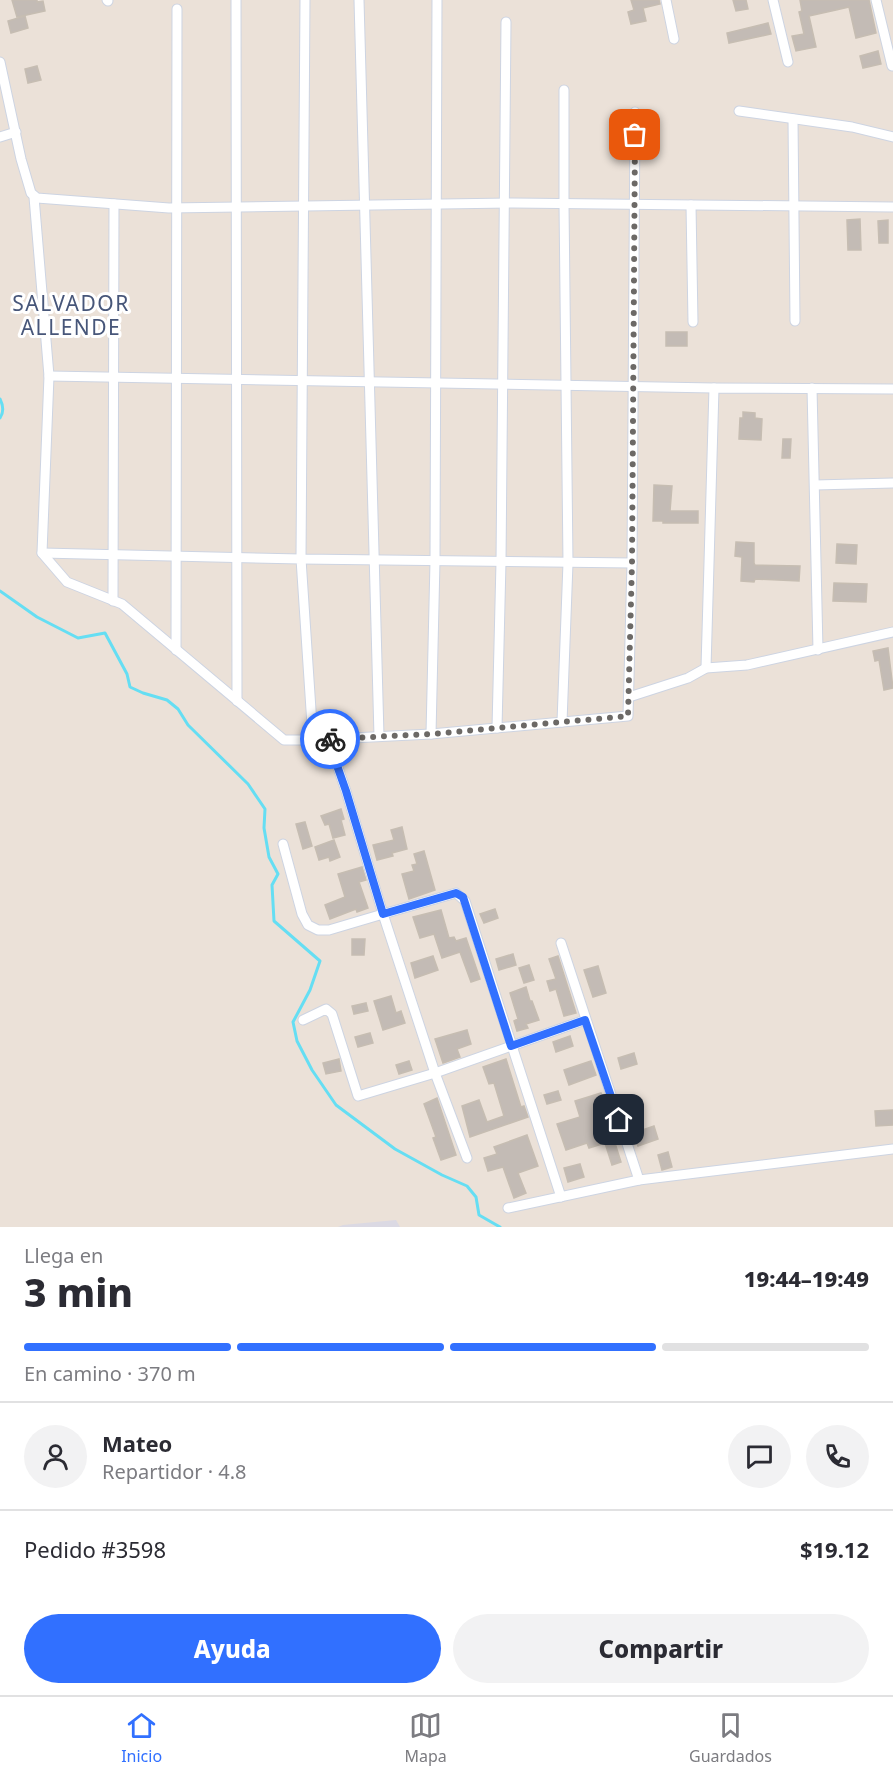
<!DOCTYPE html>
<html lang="es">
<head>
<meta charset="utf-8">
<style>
  body { margin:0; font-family:"Noto Sans",sans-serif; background:#f2f2f3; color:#2b2b33; height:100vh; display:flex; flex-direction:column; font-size:22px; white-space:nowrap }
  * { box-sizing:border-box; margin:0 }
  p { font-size:20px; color:#7c7c81 }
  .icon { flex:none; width:33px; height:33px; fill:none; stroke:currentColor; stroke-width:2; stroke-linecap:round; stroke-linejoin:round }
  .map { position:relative; height:1227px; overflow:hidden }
  .side { display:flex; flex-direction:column; background:#fff; flex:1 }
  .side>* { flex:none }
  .pin { position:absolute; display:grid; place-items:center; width:51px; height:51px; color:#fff; margin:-26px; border-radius:12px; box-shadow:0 3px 9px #0006 }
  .courier { position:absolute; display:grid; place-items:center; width:60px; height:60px; margin:-30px; border:4px solid #3170ff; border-radius:50%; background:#fff; color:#222; box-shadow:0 2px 8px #0007 }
  .summary em { font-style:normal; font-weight:800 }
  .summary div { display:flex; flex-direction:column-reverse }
  .summary { display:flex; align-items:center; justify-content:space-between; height:102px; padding:0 24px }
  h1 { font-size:39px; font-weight:800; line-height:45px }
  .bar { display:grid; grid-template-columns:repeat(4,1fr); gap:9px 6px; align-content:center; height:72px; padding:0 24px }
  .bar i { height:8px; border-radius:4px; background:#e1e1e2 }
  .bar .current { background:#3170ff }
  .bar p { grid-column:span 4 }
  .line { display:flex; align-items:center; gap:15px; padding:0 24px; border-top:2px solid #e1e1e2 }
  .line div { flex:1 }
  .round { display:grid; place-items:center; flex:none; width:63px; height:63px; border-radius:32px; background:#f2f2f3 }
  .button { display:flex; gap:12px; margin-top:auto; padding:12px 24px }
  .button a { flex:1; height:69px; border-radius:36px; background:#3170ff; color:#fff; font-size:24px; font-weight:800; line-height:69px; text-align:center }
  .button a+a { background:#f2f2f3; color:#2b2b33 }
  .tabs { display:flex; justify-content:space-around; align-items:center; height:84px; border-top:2px solid #e1e1e2; background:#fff; font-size:16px; color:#7c7c81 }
  .tabs a { display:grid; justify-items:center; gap:3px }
  .tabs .current { color:#3170ff }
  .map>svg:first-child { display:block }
</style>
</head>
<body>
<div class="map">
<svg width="893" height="1227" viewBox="0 0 893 1227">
  <rect width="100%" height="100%" fill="#ebe1d8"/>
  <path fill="#dbd9e3" d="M396,1220L400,1227H338L343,1225Z"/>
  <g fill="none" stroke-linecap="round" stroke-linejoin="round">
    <g stroke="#65def3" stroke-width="3">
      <path d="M0,399C3,405 4,412 0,418"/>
      <path d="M0,591L37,617L78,638L105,633L127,674L130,687L143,693L167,700L178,709L188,725L248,784L265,809L264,828L269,857L278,874L272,885L274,921L320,961L310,990L293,1022L297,1041L312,1070L336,1105L395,1149L442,1175L467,1186L476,1197L479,1215L500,1227"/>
    </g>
  </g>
  <g fill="#c3bbb5" stroke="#c6bdb2" stroke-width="1.5">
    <path d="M12,0H37V2L43,1L45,11L17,17Z"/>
    <path d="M631,0H659L660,4L643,8L646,21L631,24L628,12L634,10Z"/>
    <path d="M733,0H746L748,9L736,11Z"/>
    <path d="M800,0H869L876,33L856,38L849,7L836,10L809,16L816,47L796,51L792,36L804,34L799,12L802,11Z"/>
    <path d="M25,16L28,28L11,33L8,21Z"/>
    <path d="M768,23L771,34L729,43L727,33Z"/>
    <path d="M878,51L881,64L863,68L860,56Z"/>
    <path d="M37,66L41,80L28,83L25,69Z"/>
    <path d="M860,219L861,250H848L847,220Z"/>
    <path d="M888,220V243H879L878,221Z"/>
    <rect x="666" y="332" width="21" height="14"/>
    <path d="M743,412L755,413V418L762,419L761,440L739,439L740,418H743Z"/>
    <path d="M783,439H791L790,458H782Z"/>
    <path d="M654,485L672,486L670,511H698V523H663V521H653Z"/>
    <path d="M736,542L754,543V563L755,565L800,566L799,581L755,579L754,582L741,581L742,557L735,556Z"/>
    <path d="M837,544L857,545L856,564L836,563Z"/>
    <path d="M834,583L867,584L866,602L833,601Z"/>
    <path d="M888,648L893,688L884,690L879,660L875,661L873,651Z"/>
    <path d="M341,809L344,819L341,820L345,835L333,838L329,824L325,825L321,816Z"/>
    <path d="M305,822L312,846L303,849L296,824Z"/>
    <path d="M402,827L407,849L392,853L393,856L377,860L373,845L394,840L391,830Z"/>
    <path d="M334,840L340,857L330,861L329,857L319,860L315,847Z"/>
    <path d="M424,851L435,890L409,899L402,874L414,871L412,865L417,864L414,854Z"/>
    <path d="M362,867L366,880L359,882L368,908L357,912L356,909L330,919L325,905L345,897L338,874Z"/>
    <path d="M495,909L498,918L484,923L480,914Z"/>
    <path d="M441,910L449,938L454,937L456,941L466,938L480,979L471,982L460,952L442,958L434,934L420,938L413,917Z"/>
    <path d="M352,939H365L364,955H352Z"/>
    <path d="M513,954L516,965L499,970L496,959Z"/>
    <path d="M433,956L438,970L415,978L411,963Z"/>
    <path d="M558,956L576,1013L564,1016L556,989L550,991L547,981L556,979L549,959Z"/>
    <path d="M529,965L534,980L524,983L519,968Z"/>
    <path d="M598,966L606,993L593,997L584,970Z"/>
    <path d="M526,987L530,1001H532L539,1020L526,1024L528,1028L517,1031L514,1021L518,1019L510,993Z"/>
    <path d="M391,996L396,1013L401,1011L405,1023L383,1030L374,1001Z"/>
    <path d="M366,1003L368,1011L354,1014L352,1006Z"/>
    <path d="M467,1030L471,1044L457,1049L460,1057L443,1063L435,1039Z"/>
    <path d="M370,1033L373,1043L358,1047L355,1037Z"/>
    <path d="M570,1036L573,1046L556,1052L553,1042Z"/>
    <path d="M634,1053L637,1064L621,1069L618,1058Z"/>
    <path d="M339,1059L341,1071L326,1074L323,1063Z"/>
    <path d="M506,1059L521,1107L524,1106L528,1117L470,1137L462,1106L479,1100L487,1122L504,1116L494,1083L489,1084L483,1067Z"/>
    <path d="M409,1061L412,1070L399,1074L396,1065Z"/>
    <path d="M591,1061L596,1075L569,1085L564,1070Z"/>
    <path d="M558,1091L561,1100L547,1104L544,1095Z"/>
    <path d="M601,1093L618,1138L614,1140L621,1162L612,1165L605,1143L589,1148L587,1143L566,1150L557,1124L580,1117L575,1101Z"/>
    <path d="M437,1098L456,1155L441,1160L433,1138L436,1137L424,1104Z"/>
    <path d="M893,1110V1125L876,1126L875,1111Z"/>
    <path d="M654,1126L658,1139L638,1146L634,1133Z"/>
    <path d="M527,1135L538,1166L518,1173L526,1193L514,1198L503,1167L488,1171L484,1158L497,1154L494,1147Z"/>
    <path d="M668,1152L672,1167L662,1170L658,1155Z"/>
    <path d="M580,1164L584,1177L568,1182L564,1168Z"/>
  </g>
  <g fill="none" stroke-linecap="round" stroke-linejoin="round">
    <g stroke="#cdd4e2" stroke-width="11">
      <g id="street">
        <path d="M107,0L108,1"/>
        <path d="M236,0L237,701"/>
        <path d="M305,0L301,559L632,563L635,112"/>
        <path d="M359,0L379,736"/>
        <path d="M666,0L674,39"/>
        <path d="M773,0L788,62"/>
        <path d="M876,0L892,66"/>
        <path d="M0,62L21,159L31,193L37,198L169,208L513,203L893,207"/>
        <path d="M739,111L852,127L893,137"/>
        <path d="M793,119L795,321"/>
        <path d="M0,137L16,132"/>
        <path d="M34,197L49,376L42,553L67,582L122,604L284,740H313"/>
        <path d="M691,205L693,322"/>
        <path d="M49,376L714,388"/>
        <path d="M812,388L818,650"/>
        <path d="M815,485L893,483"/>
        <path d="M42,553L301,559L313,740L431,734L628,716L632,563"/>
        <path d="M113,601L114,204"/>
        <path d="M176,650L177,9"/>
        <path d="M706,668L714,388L893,389"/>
        <path d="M629,697L688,678L706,668L747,665L893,632"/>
        <path d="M562,722L568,563L564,204V90"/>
        <path d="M497,728L501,562L506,22"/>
        <path d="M431,734L435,561L437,0"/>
        <path d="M328,739L346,791L383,914L456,893L465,901L561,1197"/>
        <path d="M283,844L302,914L308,925L318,930H329L383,914L435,1073L467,1158"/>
        <path d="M561,943L639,1180"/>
        <path d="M303,1020L326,1009L332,1014L358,1096L435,1073L585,1020"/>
        <path d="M508,1208L639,1180L893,1149"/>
      </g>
    </g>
    <use href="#street" stroke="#fff" stroke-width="9"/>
  </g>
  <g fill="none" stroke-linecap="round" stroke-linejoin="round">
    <path stroke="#6c6966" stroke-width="6" stroke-dasharray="0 10.8" d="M330,739L432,734L628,716L632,563L635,135"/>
    <path stroke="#3170ff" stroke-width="8" d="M330,739L328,740L346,791L383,914L456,893L463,897L511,1046L585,1020L619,1120"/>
  </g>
  <g text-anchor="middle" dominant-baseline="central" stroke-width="6" stroke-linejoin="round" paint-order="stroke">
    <g font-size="21" letter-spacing="1.5" fill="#475679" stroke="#fff">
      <text x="71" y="303">SALVADOR<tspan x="71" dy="24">ALLENDE</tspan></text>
    </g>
  </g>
</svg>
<div class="pin" style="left:635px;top:135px;background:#ea580c"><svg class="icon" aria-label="bag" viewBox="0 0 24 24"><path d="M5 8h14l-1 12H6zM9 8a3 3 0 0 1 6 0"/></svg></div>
<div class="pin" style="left:619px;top:1120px;background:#1f2937"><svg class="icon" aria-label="home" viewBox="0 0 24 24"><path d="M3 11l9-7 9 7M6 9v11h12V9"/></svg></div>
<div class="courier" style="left:330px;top:739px"><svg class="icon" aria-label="bike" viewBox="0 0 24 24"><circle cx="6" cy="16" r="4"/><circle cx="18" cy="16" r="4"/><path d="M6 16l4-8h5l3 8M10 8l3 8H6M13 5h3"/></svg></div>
</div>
<section class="side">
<div class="summary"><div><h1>3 min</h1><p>Llega en</p></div><em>19:44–19:49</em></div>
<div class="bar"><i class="current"></i><i class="current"></i><i class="current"></i><i></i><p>En camino · 370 m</p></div>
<div class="line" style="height:108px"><a class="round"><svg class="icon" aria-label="person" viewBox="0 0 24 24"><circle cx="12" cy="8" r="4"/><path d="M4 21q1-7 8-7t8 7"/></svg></a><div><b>Mateo</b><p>Repartidor · 4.8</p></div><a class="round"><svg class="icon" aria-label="chat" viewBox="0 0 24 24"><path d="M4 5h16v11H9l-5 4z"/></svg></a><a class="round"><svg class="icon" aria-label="phone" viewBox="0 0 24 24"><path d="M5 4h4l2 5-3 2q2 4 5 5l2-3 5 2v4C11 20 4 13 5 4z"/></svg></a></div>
<div class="line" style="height:78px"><div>Pedido #3598</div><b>$19.12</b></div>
<div class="button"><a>Ayuda</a><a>Compartir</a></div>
</section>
<nav class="tabs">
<a class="current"><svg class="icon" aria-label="home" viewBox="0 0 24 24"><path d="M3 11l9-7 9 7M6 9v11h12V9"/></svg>Inicio</a>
<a><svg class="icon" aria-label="map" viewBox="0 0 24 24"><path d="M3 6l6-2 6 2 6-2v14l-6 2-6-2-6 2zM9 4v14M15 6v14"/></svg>Mapa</a>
<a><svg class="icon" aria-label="saved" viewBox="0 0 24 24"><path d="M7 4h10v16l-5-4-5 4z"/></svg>Guardados</a>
</nav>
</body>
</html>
